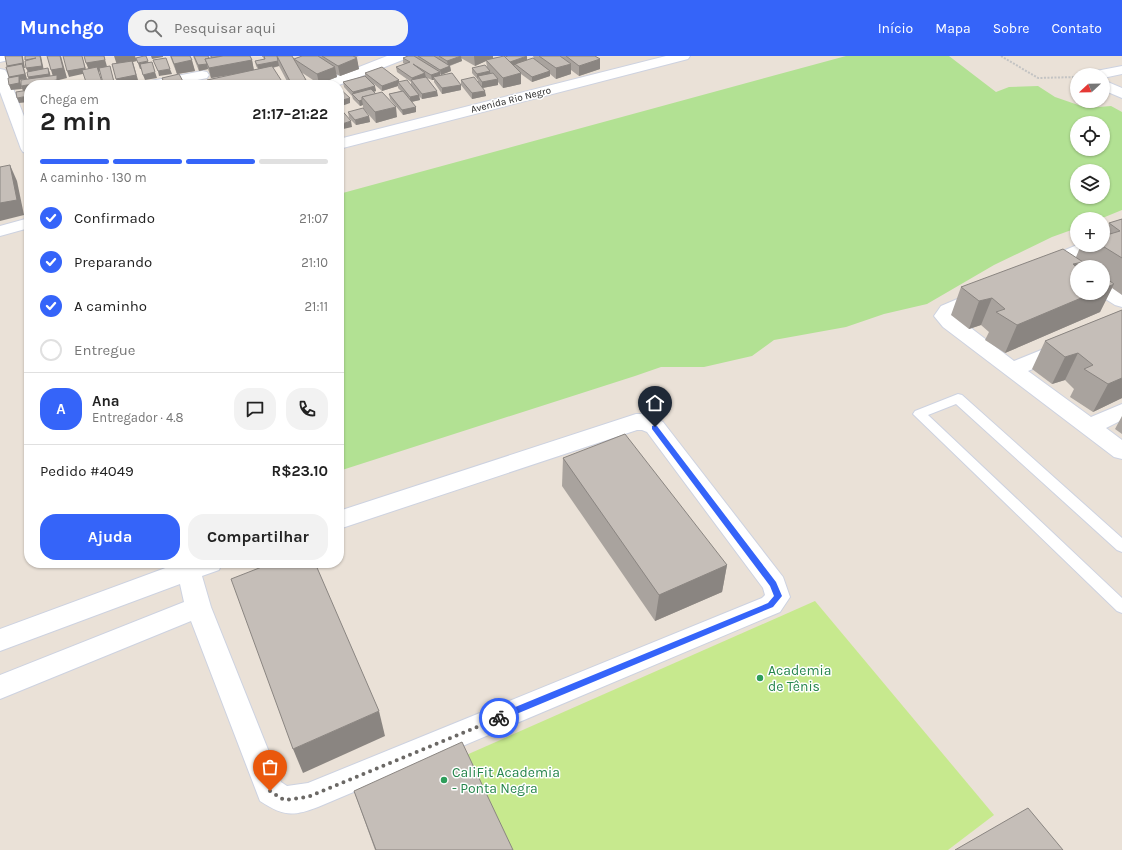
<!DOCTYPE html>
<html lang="pt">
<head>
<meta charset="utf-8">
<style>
  body { margin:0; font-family:Karla,sans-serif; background:#f2f2f2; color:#222; height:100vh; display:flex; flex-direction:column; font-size:15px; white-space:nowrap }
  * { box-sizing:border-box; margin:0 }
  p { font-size:13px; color:#767676 }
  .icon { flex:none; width:22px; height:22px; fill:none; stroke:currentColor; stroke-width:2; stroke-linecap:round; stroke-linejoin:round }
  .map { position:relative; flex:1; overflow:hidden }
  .drawer { position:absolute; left:24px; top:24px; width:320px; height:488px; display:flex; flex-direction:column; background:#fff; border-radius:16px; box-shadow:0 1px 3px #0004 }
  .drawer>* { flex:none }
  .needle { width:26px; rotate:248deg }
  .fabs { position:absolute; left:1070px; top:12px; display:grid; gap:8px }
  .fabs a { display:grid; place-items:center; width:40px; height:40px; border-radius:50%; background:#fff; box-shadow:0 1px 3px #0004; font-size:20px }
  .pin { position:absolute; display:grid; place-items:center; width:34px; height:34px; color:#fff; margin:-41px -17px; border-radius:50% 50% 50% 0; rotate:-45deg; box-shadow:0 0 4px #0007 }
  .pin .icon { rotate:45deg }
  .courier { position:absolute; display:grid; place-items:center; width:40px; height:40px; margin:-20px; border:3px solid #3564f9; border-radius:50%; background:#fff; color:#222; box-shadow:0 1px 5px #0007 }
  .summary em { font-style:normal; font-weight:700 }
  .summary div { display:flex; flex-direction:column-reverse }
  .summary { display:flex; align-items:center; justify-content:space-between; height:68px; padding:0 16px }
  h1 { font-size:26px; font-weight:700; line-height:30px }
  .bar { display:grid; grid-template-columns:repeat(4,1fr); gap:6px 4px; align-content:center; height:48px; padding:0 16px }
  .bar i { height:5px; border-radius:3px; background:#e0e0e0 }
  .bar .active { background:#3564f9 }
  .bar p { grid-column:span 4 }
  .line { display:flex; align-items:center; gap:10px; padding:0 16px; border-top:1px solid #e0e0e0 }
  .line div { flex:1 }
  .round { display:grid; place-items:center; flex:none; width:42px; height:42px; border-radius:16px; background:#f2f2f2 }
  ol { padding:0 16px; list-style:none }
  li { display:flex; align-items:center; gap:12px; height:44px }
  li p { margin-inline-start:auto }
  li .icon { padding:4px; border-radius:50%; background:#3564f9; color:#fff; stroke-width:4 }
  li:last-child { color:#767676 }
  li i { width:22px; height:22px; border:2px solid #e0e0e0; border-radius:50% }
  .button { display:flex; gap:8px; margin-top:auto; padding:8px 16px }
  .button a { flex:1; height:46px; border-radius:16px; background:#3564f9; color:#fff; font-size:16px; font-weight:700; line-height:46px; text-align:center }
  .button a+a { background:#f2f2f2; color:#222 }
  header { display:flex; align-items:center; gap:24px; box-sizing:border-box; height:56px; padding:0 20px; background:#3564f9; color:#fff }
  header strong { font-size:19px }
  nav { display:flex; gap:22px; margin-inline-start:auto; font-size:14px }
  .search { width:280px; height:36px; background:#f2f2f2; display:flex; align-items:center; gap:10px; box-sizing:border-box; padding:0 14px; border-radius:16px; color:#767676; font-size:15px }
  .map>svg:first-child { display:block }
</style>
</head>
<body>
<header>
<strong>Munchgo</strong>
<div class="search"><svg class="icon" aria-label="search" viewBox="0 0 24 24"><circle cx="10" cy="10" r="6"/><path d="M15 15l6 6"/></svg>Pesquisar aqui</div>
<nav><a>Início</a><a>Mapa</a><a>Sobre</a><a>Contato</a></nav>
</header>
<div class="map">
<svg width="1122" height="794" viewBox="0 0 1122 794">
  <rect width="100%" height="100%" fill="#eae1d7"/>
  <path fill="#b2e193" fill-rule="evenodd" d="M846,0H949L996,36L1009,31L1038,30L1055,41L1087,52L1111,50L1122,56V154L1100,163H1077V172L1052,181L994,209L927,248L884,258L846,271L774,284L752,300L704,311H661L635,320L339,415V138ZM1077,67H1103V93H1077ZM1077,115H1103V141H1077Z"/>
  <path fill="#c7e98e" d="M815,545L994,759L948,794H509L464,700Z"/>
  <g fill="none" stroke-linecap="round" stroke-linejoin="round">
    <g stroke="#cdd2e0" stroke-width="2">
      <path id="lane" d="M958,338L962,339L1122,482V496L1117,494L956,348L928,359L1122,542V557L1117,555L913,358L915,355Z"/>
    </g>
    <g stroke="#cdd2e0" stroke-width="2">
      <g id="street">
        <path d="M0,0H15L13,3L0,6Z"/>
        <path d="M387,0H407L405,3L339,29H319L321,26Z"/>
        <path d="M666,0H690L688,3L339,93V83Z"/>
        <path d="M1122,10V18L1103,22V19H1089L1091,16Z"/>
        <path d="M0,13L5,14L7,17L29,73V98L23,96L21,93L0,36Z"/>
        <path d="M202,15L207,16L209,19L207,22L173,29H144L146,26L151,25Z"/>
        <path d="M1103,24L1122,32V42L1103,34Z"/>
        <path d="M29,162V172L0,180V170Z"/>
        <path d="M1077,189H1100L1097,193L1049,214L1043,216L1037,214L1034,210L1037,206Z"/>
        <path d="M1103,227L1110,229L1122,237V251L1115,249L1096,237H1103Z"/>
        <path d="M981,233L988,235L990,239L988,243L954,259L1014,305L1056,288L1063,286L1070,288L1073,293L1070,298L1028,315L1091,361L1122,348V364L1106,372L1122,384V403L1114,401L943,271L934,260L941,250Z"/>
        <path d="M636,358H646L663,366L783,521L790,541L780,556L318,751C292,761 283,760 260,745L191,565L0,643V619L184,546L180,528L0,595V573L179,507H222L219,514L202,520L211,551L281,726L287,730L308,727L762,542L765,539L763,532L647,376L642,374H637L339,473V455Z"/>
      </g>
    </g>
    <path stroke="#c3c3c3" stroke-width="2" stroke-dasharray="2 1.5" stroke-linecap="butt" d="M1001,0L1038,22L1076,21"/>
    <use href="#lane" fill="#fff" fill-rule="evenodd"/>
    <use href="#street" fill="#fff" fill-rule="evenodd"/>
  </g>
  <g fill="#a9a39e" fill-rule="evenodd">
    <path d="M170,0H190L195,15L177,18Z"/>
    <path d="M193,0H208L209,2H211L210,0H253H250L252,4L254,14L258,13L256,10L255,5L264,3L263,1H262V0H292L295,5L294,3L302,0H359L356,1L359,13L340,20L336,18L337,21L319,28L301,16L306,24L307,29H289L279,10L273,12L283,29H208L207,24L236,18L211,22L208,13L199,15Z"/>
    <path d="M414,0H493V2L505,1L527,4L534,3L533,0H595L600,3V13L579,20L571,14V18L556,23L550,18V20L532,26L521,18V28L503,32L498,26V29L483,32L486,40L472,43L461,29V24L478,25V24L472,17V12L487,11L486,5L475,10L461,2L462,5L450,10L451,15L441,19L440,18V20L461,29V34L442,38L434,26V24H432L427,22L438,40L422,43L419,40L420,44L412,46L416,56L403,59L390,43L389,38L401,35L398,32V30L382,35L374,28L376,35L374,36L397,61L376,67L363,52V49L360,50L353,43L352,40L344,31L343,26L365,20V17L399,24V26L411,29V26L397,16L396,11L405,8L403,7V2Z"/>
    <path d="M348,56L369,60L370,66L356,69L349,62Z"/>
    <path d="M1122,163V239L1112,232L1100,256L1005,297L985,284L989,276L981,269L969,273L951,259L961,231L1076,201L1081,189H1103L1106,175L1109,167ZM1077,211H1103V237H1077Z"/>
    <path d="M1122,254V342L1093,356L1070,341L1074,333L1065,324L1052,328L1032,313L1045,285Z"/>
    <path d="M1122,360V378L1115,373Z"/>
    <path d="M563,402L727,509L722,536L655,565L562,430Z"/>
    <path d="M354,735L513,794H375Z"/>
  </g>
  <g fill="#8a8581">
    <path d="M22,0H23V2L25,12H24L27,23L20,24L22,33L11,34L9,29L11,26L9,21V15L7,10Z"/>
    <path d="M40,0H41L44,15L29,18L26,12Z"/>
    <path d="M60,0H61L67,22L59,24V29H29V34L23,35L21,30L54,24L51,14Z"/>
    <path d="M82,0L87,17L69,21L67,15Z"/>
    <path d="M104,0L108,14L90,17L86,7Z"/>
    <path d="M114,0H135L137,5L133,6L138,24L118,28L116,23L117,9Z"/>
    <path d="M151,0H163V1L152,3Z"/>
    <path d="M461,0L462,5L448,10L447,5Z"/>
    <path d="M474,0H493V3L486,4V5L475,10Z"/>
    <path d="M527,0V5L515,8V9L510,11V6Z"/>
    <path d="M357,2L359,13L340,20L338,10Z"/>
    <path d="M600,3V13L579,20V10Z"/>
    <path d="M192,4L195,15L177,18L174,8Z"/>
    <path d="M252,4L254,15L211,22L209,12Z"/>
    <path d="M148,5L150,11L140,13L138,7Z"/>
    <path d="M278,5L279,10L259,14L257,9Z"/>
    <path d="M207,8L208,13L199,15L198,9Z"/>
    <path d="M571,8V18L556,23V12Z"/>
    <path d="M110,10L111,15L115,29H104L103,27Z"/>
    <path d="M450,10L451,15L441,19L440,14Z"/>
    <path d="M335,11L337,21L319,28L317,18Z"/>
    <path d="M48,12L50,17L51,23L30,27L28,21Z"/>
    <path d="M170,13L172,18L159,20L158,15Z"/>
    <path d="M490,15L491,21L478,20L477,24V18Z"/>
    <path d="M550,15V20L532,26V21Z"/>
    <path d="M155,16L157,22L145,24L143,19Z"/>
    <path d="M440,16V21H433L434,24H432L431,19Z"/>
    <path d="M425,17L426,22L413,27L412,22Z"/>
    <path d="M521,17V28L503,32V22Z"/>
    <path d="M498,23V29L482,32V26Z"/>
    <path d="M306,24L307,29H292L291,27Z"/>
    <path d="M399,24V28L398,26V30L382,35V30Z"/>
    <path d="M102,26L103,29H88Z"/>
    <path d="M461,29V34L442,38V32Z"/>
    <path d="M375,30L376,35L355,41L353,39V36Z"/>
    <path d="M437,35L438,40L422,43V38Z"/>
    <path d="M485,35L486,40L472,43V37Z"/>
    <path d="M419,39L420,44L410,46V41Z"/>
    <path d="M29,40V46L19,47L17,42Z"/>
    <path d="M350,42V47L339,51V45Z"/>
    <path d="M362,44L363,49L360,50L359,45Z"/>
    <path d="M396,51L397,61L376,67L375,56Z"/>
    <path d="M416,51V56L403,59L402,54Z"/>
    <path d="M369,60L370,66L356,69L355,64Z"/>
    <path d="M351,65L352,71L339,74V69Z"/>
    <path d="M10,109L17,125L24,159L0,165V147Z"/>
    <path d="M1083,206L1080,211H1077V218L1073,208Z"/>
    <path d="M1114,228L1100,256L1005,297L1017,269L1093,237H1103V233Z"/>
    <path d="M992,242L981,269L969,273L979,245Z"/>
    <path d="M1078,297L1065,324L1052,328L1065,301Z"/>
    <path d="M1122,322V342L1093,356L1108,328Z"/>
    <path d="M727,509L722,536L655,565L659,539Z"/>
    <path d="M379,655L385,680L303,717L293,693Z"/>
  </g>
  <g fill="#c5beb8" stroke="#8a8581">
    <path d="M5,0H22L23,7L7,10Z"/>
    <path d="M25,0H40L42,10L26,12L25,5L36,2L25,4Z"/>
    <path d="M47,0H60L63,12L51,14Z"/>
    <path d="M63,0H82L85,12L67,15Z"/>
    <path d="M84,0H104L105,4L86,7Z"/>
    <path d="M144,0H146L148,5L138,7L136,2Z"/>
    <path d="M171,0H190L192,4L174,8Z"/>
    <path d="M194,0H208L209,2L205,3L207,8L198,9Z"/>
    <path d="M211,0H221L212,2Z"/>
    <path d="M223,0H250L252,4L209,12L205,3Z"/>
    <path d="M264,0H279H277L278,5L257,9L255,5L265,3Z"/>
    <path d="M277,0H292L306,24L291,27Z"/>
    <path d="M302,0H318L335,11L317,18L294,3Z"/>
    <path d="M322,0H353L357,2L338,10Z"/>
    <path d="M408,0H414L440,16L431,19L413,8L425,17L412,22L396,11L410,6L403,2Z"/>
    <path d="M418,0H434L450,10L440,14Z"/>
    <path d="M439,0H461L447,5Z"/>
    <path d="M504,0L521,17L503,22L486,4Z"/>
    <path d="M508,0H527L510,6L505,1Z"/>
    <path d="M539,0H560L571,8L556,12Z"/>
    <path d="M566,0H595L600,3L579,10Z"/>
    <path d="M166,2L170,13L158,15L153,4Z"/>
    <path d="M533,2L550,15L532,21L515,8Z"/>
    <path d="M132,5L136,19L116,23L112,8Z"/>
    <path d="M152,6L155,16L143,19L140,8Z"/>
    <path d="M22,8L25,18L9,21L6,11Z"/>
    <path d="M485,9L490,15L477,18L472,12Z"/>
    <path d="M110,10L114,26L103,27L99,12Z"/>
    <path d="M272,10L283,27L276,29H209L207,24Z"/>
    <path d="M97,11L102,26L87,29L82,14Z"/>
    <path d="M382,11L399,24L382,30L365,17Z"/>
    <path d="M48,12L49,18L28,21L27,16Z"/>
    <path d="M452,17L461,29L442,32L433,21Z"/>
    <path d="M493,17L498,23L482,26L478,20Z"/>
    <path d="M179,18L185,29H165L162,22Z"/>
    <path d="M57,19V24L21,30V24Z"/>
    <path d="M19,20V27L9,29L8,22Z"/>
    <path d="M365,20L375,30L353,36L343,26Z"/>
    <path d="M426,21L437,35L422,38L411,24Z"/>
    <path d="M474,21L485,35L472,37L461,24Z"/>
    <path d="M407,24L419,39L410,41L398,26Z"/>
    <path d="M162,26L163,29H146Z"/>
    <path d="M68,27L69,29H57Z"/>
    <path d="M339,32L350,42L339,45Z"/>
    <path d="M371,33L376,38L362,41V44L359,45L352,38Z"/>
    <path d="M29,34V40L17,42L16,36Z"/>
    <path d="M403,35L416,51L402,54L389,38Z"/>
    <path d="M382,36L396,51L375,56L362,41Z"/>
    <path d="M339,51L351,65L339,69Z"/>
    <path d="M363,52L369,60L355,64L348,56Z"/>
    <path d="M10,109L17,144L0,147V111Z"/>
    <path d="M1122,163V202L1101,189H1103V173L1110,178L1120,175L1109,167Z"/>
    <path d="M1063,193L1083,206L1073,208L1077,212V237H1093L1017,269L996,256L1005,253L992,242L979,245L961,231Z"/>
    <path d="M1103,220L1114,228L1103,233Z"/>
    <path d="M1122,254V322L1108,328L1084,313L1093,309L1078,297L1065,301L1045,285Z"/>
    <path d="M625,378L727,509L659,539L563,402Z"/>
    <path d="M272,507H315L379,655L293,693L231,523Z"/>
    <path d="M462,686L513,794H376L354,735Z"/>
    <path d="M1028,752L1063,794H955Z"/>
  </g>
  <path fill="#3564f9" d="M655,369L657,370L776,526L782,540L773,551L502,664H496V659L768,547L774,540L770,530L652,373V370Z"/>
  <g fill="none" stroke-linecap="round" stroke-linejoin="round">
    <path stroke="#6b6865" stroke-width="4" stroke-dasharray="0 7.2" d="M270,735L284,744L308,741L499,662"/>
  </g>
  <g fill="#2e9e5b" stroke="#fff" stroke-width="1.5">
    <circle cx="760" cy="622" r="4"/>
    <circle cx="444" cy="724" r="4"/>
  </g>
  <g text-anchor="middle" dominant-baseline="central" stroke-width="3" stroke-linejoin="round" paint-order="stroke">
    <g font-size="10" fill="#272727" stroke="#fff">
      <text transform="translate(511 44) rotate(-14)">Avenida Rio Negro</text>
    </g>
    <g font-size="14" fill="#27864d" stroke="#fff" text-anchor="start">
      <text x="768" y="614">Academia<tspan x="768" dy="16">de Tênis</tspan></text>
      <text x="452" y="716">CaliFit Academia<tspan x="452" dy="16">- Ponta Negra</tspan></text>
    </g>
  </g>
</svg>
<div class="fabs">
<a><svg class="needle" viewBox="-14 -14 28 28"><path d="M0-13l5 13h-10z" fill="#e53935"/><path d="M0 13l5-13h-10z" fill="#767676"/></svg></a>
<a><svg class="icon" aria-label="locate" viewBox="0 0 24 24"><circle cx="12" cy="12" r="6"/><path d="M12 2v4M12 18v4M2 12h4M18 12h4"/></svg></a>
<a><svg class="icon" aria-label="layers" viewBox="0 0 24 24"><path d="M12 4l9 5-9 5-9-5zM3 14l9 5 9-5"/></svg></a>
<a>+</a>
<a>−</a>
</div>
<div class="pin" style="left:270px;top:735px;background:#ea580c"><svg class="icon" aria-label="bag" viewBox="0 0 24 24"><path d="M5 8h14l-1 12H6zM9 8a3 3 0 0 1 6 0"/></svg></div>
<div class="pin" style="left:655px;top:371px;background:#1f2937"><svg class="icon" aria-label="home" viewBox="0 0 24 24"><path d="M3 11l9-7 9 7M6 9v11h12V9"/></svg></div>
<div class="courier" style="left:499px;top:662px"><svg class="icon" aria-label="bike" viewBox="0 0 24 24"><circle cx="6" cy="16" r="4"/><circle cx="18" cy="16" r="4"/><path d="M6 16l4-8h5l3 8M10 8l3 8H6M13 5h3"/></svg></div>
<section class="drawer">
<div class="summary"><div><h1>2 min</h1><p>Chega em</p></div><em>21:17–21:22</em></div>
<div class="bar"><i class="active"></i><i class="active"></i><i class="active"></i><i></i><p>A caminho · 130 m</p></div>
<ol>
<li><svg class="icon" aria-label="check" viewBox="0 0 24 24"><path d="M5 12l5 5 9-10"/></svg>Confirmado<p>21:07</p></li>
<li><svg class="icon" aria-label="check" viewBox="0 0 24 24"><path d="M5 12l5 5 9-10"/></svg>Preparando<p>21:10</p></li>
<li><svg class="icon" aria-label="check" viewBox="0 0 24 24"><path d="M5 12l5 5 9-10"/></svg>A caminho<p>21:11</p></li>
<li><i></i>Entregue</li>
</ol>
<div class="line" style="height:72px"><b class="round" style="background:#3564f9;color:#fff">A</b><div><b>Ana</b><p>Entregador · 4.8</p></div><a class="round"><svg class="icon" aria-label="chat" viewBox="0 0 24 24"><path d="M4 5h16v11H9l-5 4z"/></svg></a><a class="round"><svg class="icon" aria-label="phone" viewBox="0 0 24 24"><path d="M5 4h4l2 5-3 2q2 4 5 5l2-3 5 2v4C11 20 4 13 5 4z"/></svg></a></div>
<div class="line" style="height:52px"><div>Pedido #4049</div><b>R$23.10</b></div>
<div class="button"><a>Ajuda</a><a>Compartilhar</a></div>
</section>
</div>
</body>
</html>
